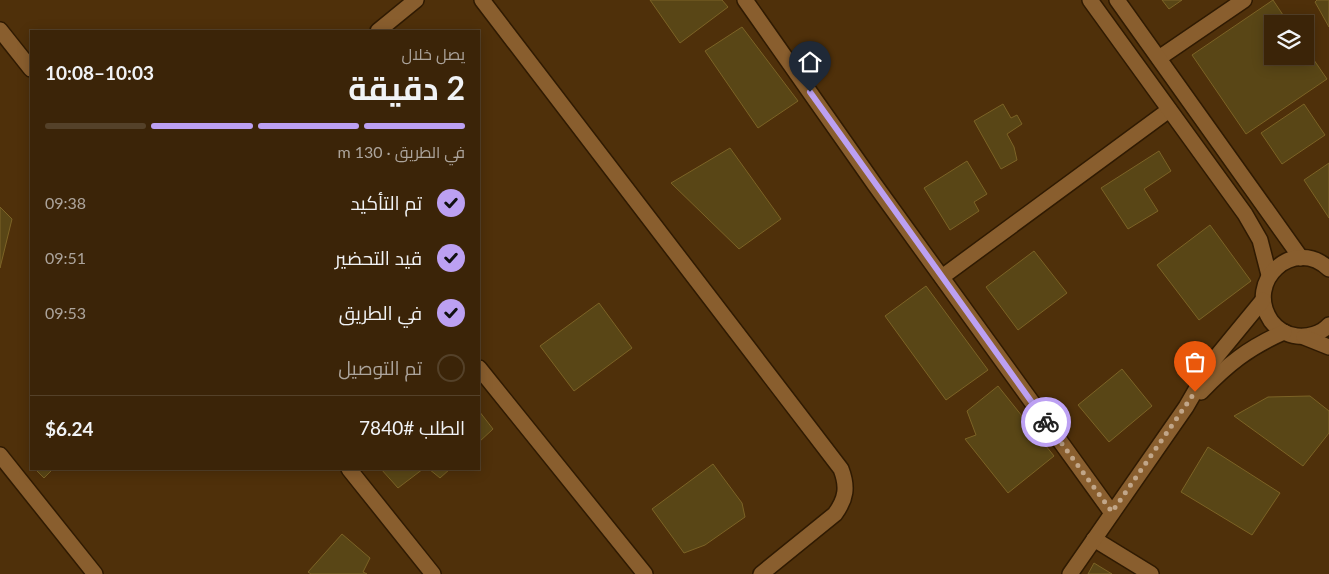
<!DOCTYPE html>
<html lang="ar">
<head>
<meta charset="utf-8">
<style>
  body { margin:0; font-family:Lato,Cairo,sans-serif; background:#463016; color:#f1f3f6; direction:rtl; height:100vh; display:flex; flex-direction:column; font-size:19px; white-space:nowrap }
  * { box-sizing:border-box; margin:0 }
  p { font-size:16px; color:#aca49c }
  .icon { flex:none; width:28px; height:28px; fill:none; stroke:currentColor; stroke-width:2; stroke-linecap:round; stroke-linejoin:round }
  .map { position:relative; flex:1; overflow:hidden; direction:ltr }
  .details { position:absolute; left:30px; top:30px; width:450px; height:440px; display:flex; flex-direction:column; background:#3b2408; border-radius:0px; box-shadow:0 2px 12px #0003,0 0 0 1px #544129; direction:rtl }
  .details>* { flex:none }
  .tools { position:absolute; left:1264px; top:15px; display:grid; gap:10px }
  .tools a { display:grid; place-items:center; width:50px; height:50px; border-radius:0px; background:#3b2408; box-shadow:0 2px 12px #0003,0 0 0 1px #544129; font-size:25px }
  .pin { position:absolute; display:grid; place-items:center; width:42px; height:42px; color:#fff; margin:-51px -21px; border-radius:50% 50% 50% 0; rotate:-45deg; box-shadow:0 0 5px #0007 }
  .pin .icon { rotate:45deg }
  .courier { position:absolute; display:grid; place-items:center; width:50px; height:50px; margin:-25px; border:4px solid #bca0f2; border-radius:50%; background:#fff; color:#222; box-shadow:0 1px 6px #0007 }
  .headline em { font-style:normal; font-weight:700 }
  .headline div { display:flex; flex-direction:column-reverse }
  .headline { display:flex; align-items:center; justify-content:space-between; height:85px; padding:0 15px }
  h1 { font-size:32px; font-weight:700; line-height:38px }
  .bar { display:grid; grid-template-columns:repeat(4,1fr); gap:8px 5px; align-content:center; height:60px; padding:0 15px }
  .bar i { height:6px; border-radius:4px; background:#544129 }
  .bar .on { background:#bca0f2 }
  .bar p { grid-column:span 4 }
  .line { display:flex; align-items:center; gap:12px; padding:0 15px; border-top:1px solid #544129 }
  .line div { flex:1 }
  ol { padding:0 15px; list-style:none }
  li { display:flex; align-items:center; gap:15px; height:55px }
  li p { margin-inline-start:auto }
  li .icon { padding:5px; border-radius:50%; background:#bca0f2; color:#111; stroke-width:4 }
  li:last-child { color:#aca49c }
  li i { width:28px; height:28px; border:2px solid #544129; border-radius:50% }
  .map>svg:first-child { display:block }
</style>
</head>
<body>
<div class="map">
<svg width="1329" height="574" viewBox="0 0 1329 574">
  <rect width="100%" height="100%" fill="#4f300a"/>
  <g fill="#594616" stroke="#7c6326">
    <path d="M650,0H722L728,7L680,43Z"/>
    <path d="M1162,0H1182L1169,9Z"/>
    <path d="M1273,0L1289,24H1272V56H1305V47L1327,79L1246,134L1192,55Z"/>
    <path d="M1317,0H1329V27L1315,2Z"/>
    <path d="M742,27L798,101L758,128L705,51Z"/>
    <path d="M1003,104L1011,118L1017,115L1022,124L1007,134L1014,147L1017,160L1001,169L974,121Z"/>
    <path d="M1304,104L1325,135L1282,164L1261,133Z"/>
    <path d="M730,148L781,219L739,249L671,183Z"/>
    <path d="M1159,151L1171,171L1144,189L1158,211L1128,229L1101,188Z"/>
    <path d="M967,161L987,194L974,202L979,211L950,230L924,188Z"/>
    <path d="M1329,163V218L1304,180Z"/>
    <path d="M0,207L12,219L0,268Z"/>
    <path d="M1210,225L1251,281L1199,320L1157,265Z"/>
    <path d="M1034,251L1067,293L1018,330L986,287Z"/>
    <path d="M926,286L988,370L946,400L885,316Z"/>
    <path d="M599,303L632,348L574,391L540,346Z"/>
    <path d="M1122,369L1152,406L1109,442L1078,405Z"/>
    <path d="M998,386L1054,456L1008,493L965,439L976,435L967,411Z"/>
    <path d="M1310,396L1329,411V433L1303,466L1234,416L1268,397Z"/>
    <path d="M479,411L493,429L479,442Z"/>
    <path d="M1208,447L1280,493L1252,535L1181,492Z"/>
    <path d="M713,464L742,503L745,517L705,545L684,553L652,509Z"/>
    <path d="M35,469H53L44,478Z"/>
    <path d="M381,469H423L398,488Z"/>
    <path d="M429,469H450L440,478Z"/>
    <path d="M342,534L370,558L363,572L367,574H311L308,572Z"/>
    <path d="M1094,563L1112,574H1088Z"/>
  </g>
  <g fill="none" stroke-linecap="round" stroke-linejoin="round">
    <g stroke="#2f1a02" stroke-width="18">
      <g id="street">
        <path d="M482,0L841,469C848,487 846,499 835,514L761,574"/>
        <path d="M745,0L875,185L1112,513"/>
        <path d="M0,30L31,69"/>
        <path d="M378,31L416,0"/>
        <path d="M1159,58L1244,0"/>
        <path d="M942,277L1169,110"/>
        <path d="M479,368L645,574"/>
        <path d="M0,455L95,574"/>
        <path d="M349,469L433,574"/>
        <path d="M1094,539L1151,574"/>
      </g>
    </g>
    <g stroke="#2f1a02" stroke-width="18">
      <g id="secondary">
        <path d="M1090,0L1245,214L1260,240L1269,275"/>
        <path d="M1117,0L1301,258"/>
        <path d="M1329,269C1294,236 1244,281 1271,321C1277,329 1287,335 1297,336C1308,337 1321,334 1329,325"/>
        <path d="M1304,337L1329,347"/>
        <path d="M1201,392C1228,364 1248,348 1284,332"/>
        <path d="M1070,574L1186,407L1212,362L1263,300"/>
      </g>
    </g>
    <use href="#street" stroke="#895e2e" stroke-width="15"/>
    <use href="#secondary" stroke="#895e2e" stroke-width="15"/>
  </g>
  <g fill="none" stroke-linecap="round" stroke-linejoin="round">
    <path stroke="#c1a689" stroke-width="5" stroke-dasharray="0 9" d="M1046,422L1112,512L1195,392"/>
    <path stroke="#bca0f2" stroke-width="6" d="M810,92L1046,422"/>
  </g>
</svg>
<div class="tools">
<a><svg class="icon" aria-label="layers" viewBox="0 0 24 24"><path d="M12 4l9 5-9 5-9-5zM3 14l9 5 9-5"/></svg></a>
</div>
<div class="pin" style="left:1195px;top:392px;background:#ea580c"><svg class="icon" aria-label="bag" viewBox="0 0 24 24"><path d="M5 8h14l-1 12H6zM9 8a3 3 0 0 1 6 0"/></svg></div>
<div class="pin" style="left:810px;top:92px;background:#1f2937"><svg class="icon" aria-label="home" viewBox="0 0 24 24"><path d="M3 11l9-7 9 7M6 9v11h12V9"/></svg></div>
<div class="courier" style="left:1046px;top:422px"><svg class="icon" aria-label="bike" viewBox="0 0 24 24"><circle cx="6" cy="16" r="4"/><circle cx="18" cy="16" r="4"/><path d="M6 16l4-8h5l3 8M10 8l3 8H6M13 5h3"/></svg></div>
<section class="details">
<div class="headline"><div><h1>2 دقيقة</h1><p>يصل خلال</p></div><em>10:03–10:08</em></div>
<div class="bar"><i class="on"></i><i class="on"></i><i class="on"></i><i></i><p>في الطريق · 130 m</p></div>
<ol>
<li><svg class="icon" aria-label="check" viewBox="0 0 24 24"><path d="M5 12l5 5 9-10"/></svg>تم التأكيد<p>09:38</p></li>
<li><svg class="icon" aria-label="check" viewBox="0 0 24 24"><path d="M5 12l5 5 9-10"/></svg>قيد التحضير<p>09:51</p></li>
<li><svg class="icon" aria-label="check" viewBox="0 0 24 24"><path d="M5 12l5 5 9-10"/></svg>في الطريق<p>09:53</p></li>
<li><i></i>تم التوصيل</li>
</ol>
<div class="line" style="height:65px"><div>الطلب #7840</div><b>$6.24</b></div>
</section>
</div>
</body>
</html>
